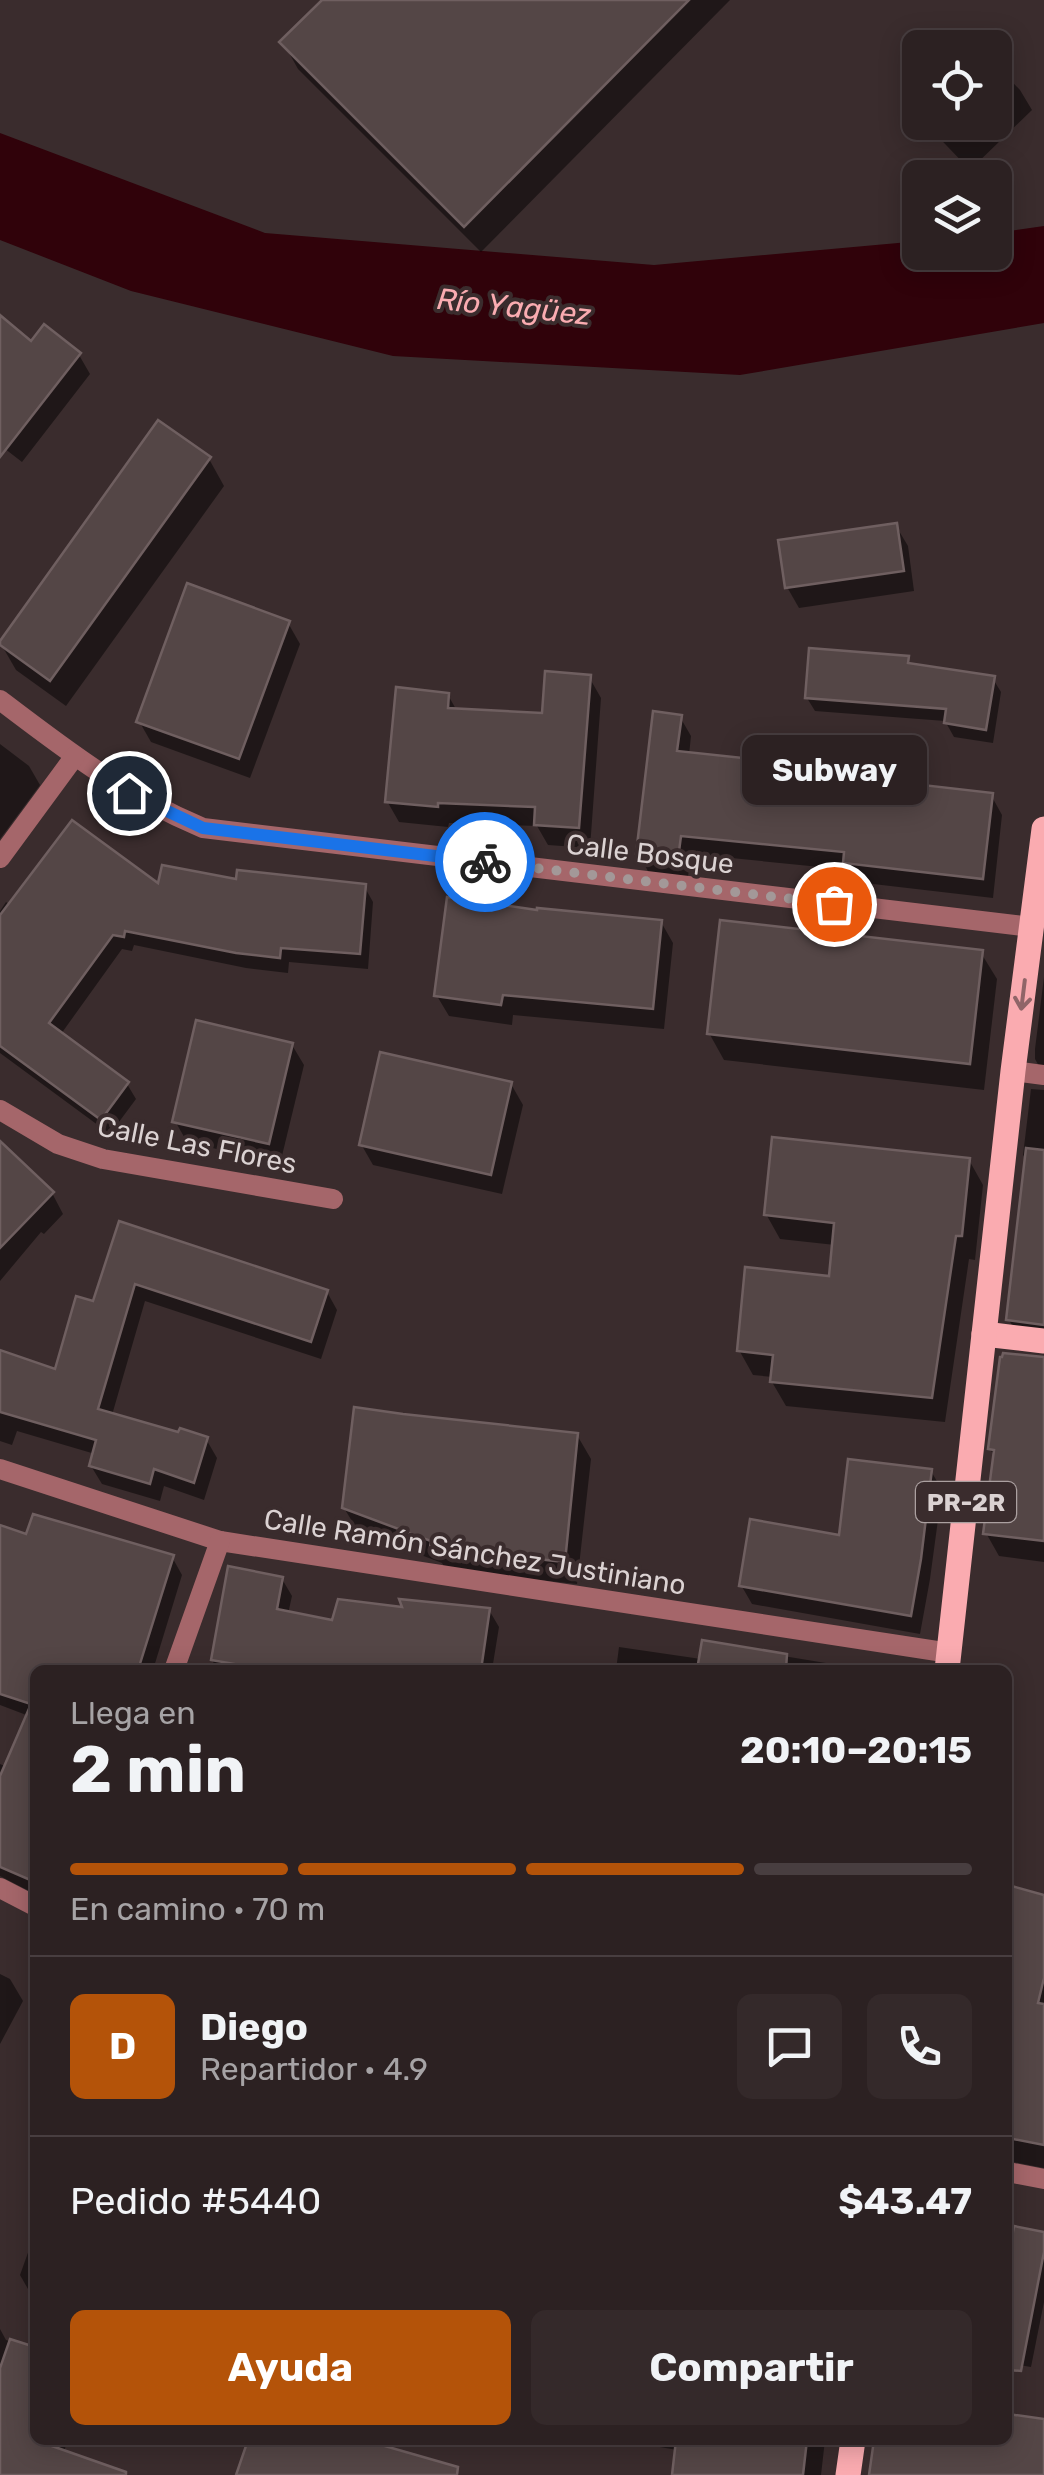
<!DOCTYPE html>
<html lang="es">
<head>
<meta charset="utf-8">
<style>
  body { margin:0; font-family:Rubik,sans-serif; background:#34292a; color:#f1f3f6; height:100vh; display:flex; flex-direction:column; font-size:38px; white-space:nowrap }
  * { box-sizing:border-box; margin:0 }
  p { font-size:32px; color:#a6a3a5 }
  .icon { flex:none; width:55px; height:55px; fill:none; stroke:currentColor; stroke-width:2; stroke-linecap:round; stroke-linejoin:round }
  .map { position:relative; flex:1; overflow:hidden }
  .side { position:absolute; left:30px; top:1665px; width:982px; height:780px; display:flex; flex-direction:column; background:#2c2122; border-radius:15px; box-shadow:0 5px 25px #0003,0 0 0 2px #483e40 }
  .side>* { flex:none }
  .controls { position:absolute; left:902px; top:30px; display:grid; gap:20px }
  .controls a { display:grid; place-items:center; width:110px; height:110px; border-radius:15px; background:#2c2122; box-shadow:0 5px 25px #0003,0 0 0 2px #483e40; font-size:50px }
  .pin { position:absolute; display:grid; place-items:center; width:85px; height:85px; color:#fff; margin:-42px; border:5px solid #fff; border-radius:50%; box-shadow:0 2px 10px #0007 }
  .courier { position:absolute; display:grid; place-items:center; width:100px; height:100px; margin:-50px; border:8px solid #1a73e8; border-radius:50%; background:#fff; color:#222; box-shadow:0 2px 12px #0007 }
  .bubble { position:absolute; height:70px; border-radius:15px; background:#2c2122; box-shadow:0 5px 25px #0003,0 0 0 2px #483e40; font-size:32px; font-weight:700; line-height:70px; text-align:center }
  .overview em { font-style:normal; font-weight:700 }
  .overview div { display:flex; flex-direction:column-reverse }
  .overview { display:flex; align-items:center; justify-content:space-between; height:170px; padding:0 40px }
  h1 { font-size:65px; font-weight:700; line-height:75px }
  .bar { display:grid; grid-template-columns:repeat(4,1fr); gap:15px 10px; align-content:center; height:120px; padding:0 40px }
  .bar i { height:12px; border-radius:8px; background:#483e40 }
  .bar .selected { background:#b45309 }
  .bar p { grid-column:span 4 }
  .line { display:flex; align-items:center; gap:25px; padding:0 40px; border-top:2px solid #483e40 }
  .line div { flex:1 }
  .round { display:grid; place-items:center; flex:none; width:105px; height:105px; border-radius:15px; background:#34292a }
  .button { display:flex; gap:20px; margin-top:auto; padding:20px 40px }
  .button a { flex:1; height:115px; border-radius:15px; background:#b45309; color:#fff; font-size:40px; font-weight:700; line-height:115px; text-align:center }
  .button a+a { background:#34292a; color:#f1f3f6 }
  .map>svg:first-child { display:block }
</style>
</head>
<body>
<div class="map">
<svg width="1044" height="2475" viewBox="0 0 1044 2475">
  <rect width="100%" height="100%" fill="#3a2c2d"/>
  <path fill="#30020a" d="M0,133L265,233L654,265L920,241V252H995V233L1044,226V323L740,375L393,356L131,291L0,240Z"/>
  <g fill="#0007">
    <path d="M325,0H730L481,252L298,69L283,42Z"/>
    <path d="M964,32L979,48H948Z"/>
    <path d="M995,64L1020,90L1032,110L970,170L924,122H995Z"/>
    <path d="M920,75V117L910,99L907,87Z"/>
    <path d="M0,319L31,344L79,355L90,374L22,462L0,445Z"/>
    <path d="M209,459L224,486L66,706L16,670L1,644Z"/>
    <path d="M896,526L908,546L914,591L799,608L787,587Z"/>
    <path d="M288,623L300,644L250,778L151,742L139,721Z"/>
    <path d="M907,658L912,666L993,679L1001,692L993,743L954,737L945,721L815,711L807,698Z"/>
    <path d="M589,677L601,698L590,848L548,845L537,826L449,823L448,827L399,822L387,801L448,695L457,711L544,715Z"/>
    <path d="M680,717L691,736L689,755L825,769L830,777L991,795L1002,815L993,898L856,882L850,870L691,854L688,877L649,873L638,853Z"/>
    <path d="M0,744L29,766L40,785L0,839Z"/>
    <path d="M238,882L364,886L373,902L368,969L289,962L288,973L246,968L134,945L132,951L122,949L61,1034L127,1084L136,1099L110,1134L0,1053V911L6,902L10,905L160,888Z"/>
    <path d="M539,913L661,922L673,943L664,1029L513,1015L512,1025L449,1016L437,996Z"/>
    <path d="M981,953L997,979L984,1090L724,1060L709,1033Z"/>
    <path d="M1044,977V1075L1035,1059V1049Z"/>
    <path d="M292,1045L304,1065L280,1164L187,1142L175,1121Z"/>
    <path d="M511,1084L523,1105L502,1194L373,1165L361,1144Z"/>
    <path d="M1031,1089L1044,1090V1346L1022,1342L1009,1320L1027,1162L1023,1155Z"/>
    <path d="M969,1160L983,1185L975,1260L969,1259L945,1422L786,1406L772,1382L773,1377L753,1375L739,1350L832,1279L835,1245L780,1239L766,1214Z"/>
    <path d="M0,1162L52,1193L63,1214L44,1234L41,1232L0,1281Z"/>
    <path d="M121,1224L327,1292L337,1310L321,1359L145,1301L112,1415L206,1439L217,1458L204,1500L164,1486L160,1501L102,1484L91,1466L95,1454L17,1431L12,1445L0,1441V1353L56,1372L94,1304Z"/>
    <path d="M1044,1358V1562L999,1556L986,1533L996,1459L990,1449Z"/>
    <path d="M577,1435L591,1459L577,1584L446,1570L442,1563L358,1531L344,1508Z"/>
    <path d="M931,1471L942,1490L930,1579L920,1634L752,1604L741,1585L841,1538Z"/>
    <path d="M0,1528L28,1537L172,1557L182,1575L153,1670H35V1894L0,1876V1764L7,1767L29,1716L0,1705Z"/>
    <path d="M230,1569L282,1579L292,1596L288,1614L333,1623L406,1610H489L499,1627L492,1670H212Z"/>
    <path d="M704,1643L832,1664L836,1670H616L619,1647L701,1659Z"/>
    <path d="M1008,1888L1044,1897V2168L1008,2161Z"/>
    <path d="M0,1974L10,1979L23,2001L0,2044Z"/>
    <path d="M1008,2228L1044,2234V2302L1031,2367L1008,2363Z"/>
    <path d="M35,2233V2292L28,2289L20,2275Z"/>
    <path d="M0,2329L6,2340L35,2350V2440H68L64,2451L128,2475H0Z"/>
    <path d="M620,2440H825L821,2475H674L677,2450Z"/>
  </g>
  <g fill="#544646" stroke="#6f5f60" stroke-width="2.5">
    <path d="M322,0H689L464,227L279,42Z"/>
    <path d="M0,315L31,341L44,324L81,353L0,457Z"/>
    <path d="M158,420L211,457L50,681L0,645V641Z"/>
    <path d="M897,523L904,571L785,588L778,540Z"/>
    <path d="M187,583L290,621L239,759L136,722Z"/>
    <path d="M809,648L909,656L908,663L995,676L986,730L944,723L946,709L805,698Z"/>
    <path d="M545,671L591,675L579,828L534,825L535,807L438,803V807L385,802L396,687L449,693L448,708L542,713Z"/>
    <path d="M653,711L682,715L677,751L827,767L826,774L993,793L983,879L843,863L844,852L681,836L678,859L636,854Z"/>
    <path d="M72,820L158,883L162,865L236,879L237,870L366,884L360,954L281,948L280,958L236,953L125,931L124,937L113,935L49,1023L129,1082L101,1120L0,1046V915Z"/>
    <path d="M447,897L537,910V908L662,920L653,1009L503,995L501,1005L434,996Z"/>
    <path d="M720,920L983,950L970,1064L707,1034Z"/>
    <path d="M196,1020L293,1043L269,1144L172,1122Z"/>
    <path d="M380,1052L512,1082L491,1175L359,1145Z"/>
    <path d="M772,1137L970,1158L962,1236H956L932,1398L770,1382L773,1355L737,1351L745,1267L829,1276L834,1223L764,1215Z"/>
    <path d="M0,1141L54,1192L0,1248Z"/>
    <path d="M1026,1148L1044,1150V1325L1006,1320Z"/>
    <path d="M119,1221L328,1290L311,1342L135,1284L98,1409L178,1432L180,1428L208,1437L194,1483L154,1469L150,1484L89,1466L96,1440L0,1412V1350L55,1369L76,1296L93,1301Z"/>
    <path d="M1003,1353L1044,1357V1541L983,1534L994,1450L988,1449L1000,1357H1002Z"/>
    <path d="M354,1407L403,1414L578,1433L565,1562L430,1547L431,1541L342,1508Z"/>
    <path d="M848,1459L932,1469L921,1559L911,1616L739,1586L750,1519L839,1535Z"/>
    <path d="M33,1514L174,1555L138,1670H35V1882L0,1867V1776L31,1704L0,1694V1525L26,1534Z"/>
    <path d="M228,1566L283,1577L277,1609L332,1620L338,1599L402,1607L399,1599L490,1608L481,1670H269L211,1660Z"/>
    <path d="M702,1640L787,1654L786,1670H697Z"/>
    <path d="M1008,1885L1044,1895V1978L1038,2003L1044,2004V2145L1008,2138Z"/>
    <path d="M1014,2226L1044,2232V2252L1021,2371L1008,2370V2260Z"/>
    <path d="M10,2339L35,2347V2440L126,2472V2475H0V2368Z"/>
    <path d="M1008,2414L1044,2419V2475H869L874,2440H1008Z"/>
    <path d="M248,2440H364L458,2467L457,2475H236Z"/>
    <path d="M676,2440H807L803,2475H672Z"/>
  </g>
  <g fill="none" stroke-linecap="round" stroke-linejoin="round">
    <g stroke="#a5666a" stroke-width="20">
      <path d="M0,700C67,751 124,795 203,828L1032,927"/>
      <path d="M0,858L75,756"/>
      <path d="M1013,1071L1044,1075"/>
      <path d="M0,1110L58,1144L103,1159L333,1199"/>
      <path d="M0,1469L220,1541L950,1653"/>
      <path d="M174,1670L220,1541"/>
      <path d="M0,1888L35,1906"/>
      <path d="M1008,2172L1044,2179"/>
    </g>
    <g stroke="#faabb0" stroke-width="25">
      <path d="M984,1334L1044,1341"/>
      <path d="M947,1670L1013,1071L1044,829"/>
      <path d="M848,2475L853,2440"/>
    </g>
  </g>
  <defs><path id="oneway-shaft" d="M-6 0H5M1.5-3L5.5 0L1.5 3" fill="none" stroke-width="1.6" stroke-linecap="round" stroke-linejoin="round" transform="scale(2.5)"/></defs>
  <use stroke="#906568" href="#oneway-shaft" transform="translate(1023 995) rotate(97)"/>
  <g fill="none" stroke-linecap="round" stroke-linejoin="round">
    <path stroke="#a39898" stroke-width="10" stroke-dasharray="0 18" d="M485,862L834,904"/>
    <path stroke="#1a73e8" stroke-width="12" d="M129,793L203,828L485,862"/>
  </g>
  <g text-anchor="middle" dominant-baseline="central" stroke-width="8" stroke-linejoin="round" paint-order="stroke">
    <rect fill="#3a2c2d" stroke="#aba0a0" stroke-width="2.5" x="916" y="1482" width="100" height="40" rx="8"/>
    <g font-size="25" font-weight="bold" fill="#dbd2d2">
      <text x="966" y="1502">PR-2R</text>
    </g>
    <g font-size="28" fill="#dbd2d2" stroke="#3a2c2d">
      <text transform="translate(650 854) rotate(7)">Calle Bosque</text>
      <text transform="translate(197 1145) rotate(11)">Calle Las Flores</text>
      <text transform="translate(475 1552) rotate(9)">Calle Ramón Sánchez Justiniano</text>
    </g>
    <g font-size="30" font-style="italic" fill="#faacb1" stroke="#3a2c2d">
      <text transform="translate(514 307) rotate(6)">Río Yagüez</text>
    </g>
  </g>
</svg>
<div class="controls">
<a><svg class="icon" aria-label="locate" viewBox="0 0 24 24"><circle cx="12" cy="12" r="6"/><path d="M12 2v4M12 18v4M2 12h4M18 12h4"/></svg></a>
<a><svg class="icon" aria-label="layers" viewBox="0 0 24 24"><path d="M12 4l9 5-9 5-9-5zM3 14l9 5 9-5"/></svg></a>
</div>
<div class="pin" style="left:834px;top:904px;background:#ea580c"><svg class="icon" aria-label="bag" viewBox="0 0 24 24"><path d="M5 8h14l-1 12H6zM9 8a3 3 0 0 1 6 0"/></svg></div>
<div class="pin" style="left:129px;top:793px;background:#1f2937"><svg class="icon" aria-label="home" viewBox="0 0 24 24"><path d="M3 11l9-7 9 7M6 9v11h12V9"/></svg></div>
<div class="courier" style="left:485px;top:862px"><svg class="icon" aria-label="bike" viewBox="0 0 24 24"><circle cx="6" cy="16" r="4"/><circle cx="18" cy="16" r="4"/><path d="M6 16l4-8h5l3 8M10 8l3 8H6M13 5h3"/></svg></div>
<div class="bubble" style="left:742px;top:735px;width:185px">Subway</div>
<section class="side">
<div class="overview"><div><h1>2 min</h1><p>Llega en</p></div><em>20:10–20:15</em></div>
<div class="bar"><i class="selected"></i><i class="selected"></i><i class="selected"></i><i></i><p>En camino · 70 m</p></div>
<div class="line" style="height:180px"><b class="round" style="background:#b45309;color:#fff">D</b><div><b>Diego</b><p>Repartidor · 4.9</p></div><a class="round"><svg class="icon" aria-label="chat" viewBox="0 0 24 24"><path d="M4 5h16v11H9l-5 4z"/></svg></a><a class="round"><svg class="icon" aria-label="phone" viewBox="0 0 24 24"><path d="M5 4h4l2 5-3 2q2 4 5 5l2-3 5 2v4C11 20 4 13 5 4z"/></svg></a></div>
<div class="line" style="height:130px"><div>Pedido #5440</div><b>$43.47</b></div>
<div class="button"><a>Ayuda</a><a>Compartir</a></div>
</section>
</div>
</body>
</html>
